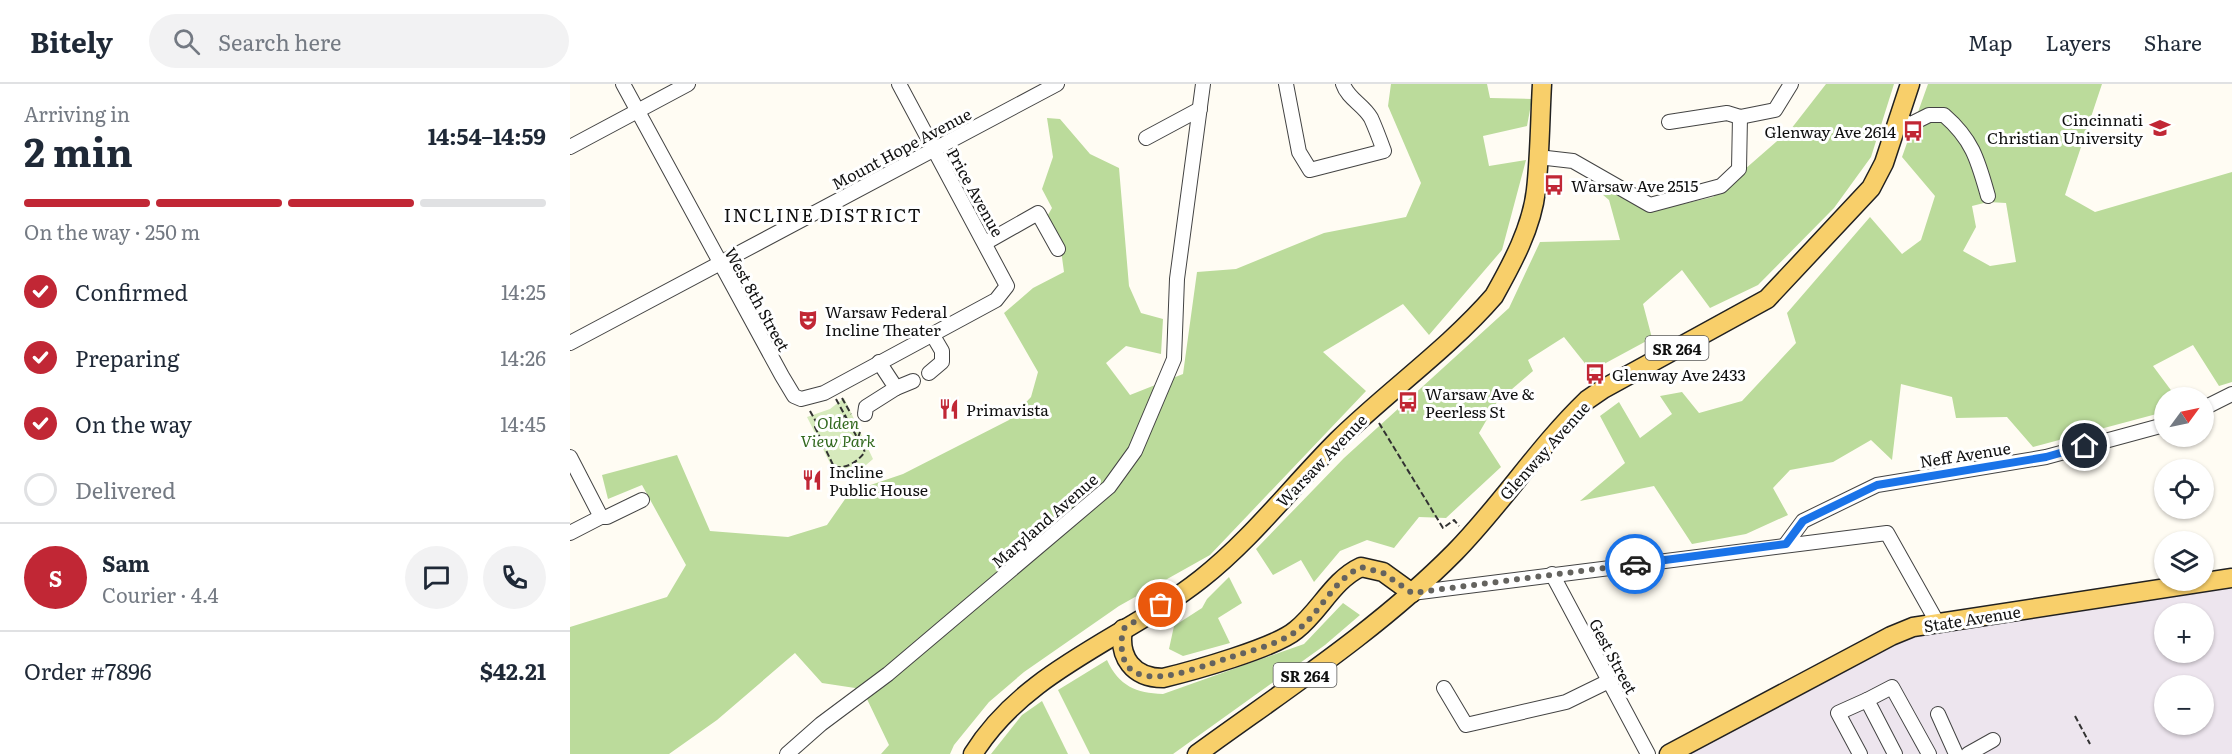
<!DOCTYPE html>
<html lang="en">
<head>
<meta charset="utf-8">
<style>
  body { margin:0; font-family:Literata,serif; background:#f2f2f3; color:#1f2937; height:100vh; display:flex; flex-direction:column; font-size:22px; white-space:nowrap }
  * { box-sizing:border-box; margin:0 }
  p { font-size:20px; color:#747a83 }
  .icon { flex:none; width:33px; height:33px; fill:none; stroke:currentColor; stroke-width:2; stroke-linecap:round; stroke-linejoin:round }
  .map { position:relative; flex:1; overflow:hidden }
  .side { display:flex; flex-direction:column; background:#fff; width:570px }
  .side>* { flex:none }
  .needle { width:39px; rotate:57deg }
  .tools { position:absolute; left:1584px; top:303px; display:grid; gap:12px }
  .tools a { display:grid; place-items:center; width:60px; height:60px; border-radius:50%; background:#fff; box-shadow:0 2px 4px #0004; font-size:30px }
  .pin { position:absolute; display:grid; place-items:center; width:51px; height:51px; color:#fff; margin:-26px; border:3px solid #fff; border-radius:50%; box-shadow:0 2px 6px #0007 }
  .courier { position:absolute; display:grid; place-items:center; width:60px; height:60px; margin:-30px; border:4px solid #1a73e8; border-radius:50%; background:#fff; color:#222; box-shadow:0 2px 8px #0007 }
  .headline em { font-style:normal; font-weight:700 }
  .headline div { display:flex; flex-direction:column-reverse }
  .headline { display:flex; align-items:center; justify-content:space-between; height:102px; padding:0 24px }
  h1 { font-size:39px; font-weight:700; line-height:45px }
  .bar { display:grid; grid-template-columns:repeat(4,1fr); gap:9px 6px; align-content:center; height:72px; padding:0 24px }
  .bar i { height:8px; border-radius:4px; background:#e0e1e3 }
  .bar .on { background:#c12735 }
  .bar p { grid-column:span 4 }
  .line { display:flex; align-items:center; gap:15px; padding:0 24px; border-top:2px solid #e0e1e3 }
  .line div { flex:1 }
  .round { display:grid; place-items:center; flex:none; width:63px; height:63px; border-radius:32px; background:#f2f2f3 }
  ol { padding:0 24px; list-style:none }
  li { display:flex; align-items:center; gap:18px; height:66px }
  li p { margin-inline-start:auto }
  li .icon { padding:6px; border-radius:50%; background:#c12735; color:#fff; stroke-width:4 }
  li:last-child { color:#747a83 }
  li i { width:33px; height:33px; border:3px solid #e0e1e3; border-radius:50% }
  header { display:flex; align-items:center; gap:36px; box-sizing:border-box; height:84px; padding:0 30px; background:#fff; border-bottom:2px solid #e0e1e3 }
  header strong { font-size:28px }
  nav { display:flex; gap:33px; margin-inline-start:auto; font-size:21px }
  .search { width:420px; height:54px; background:#f2f2f3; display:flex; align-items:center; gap:15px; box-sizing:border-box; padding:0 21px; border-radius:33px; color:#747a83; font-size:22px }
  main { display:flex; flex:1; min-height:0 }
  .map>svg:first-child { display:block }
</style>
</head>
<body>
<header>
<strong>Bitely</strong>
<div class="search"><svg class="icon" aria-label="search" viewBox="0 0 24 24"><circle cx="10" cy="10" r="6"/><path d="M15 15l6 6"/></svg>Search here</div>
<nav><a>Map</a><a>Layers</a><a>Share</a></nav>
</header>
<main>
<section class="side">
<div class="headline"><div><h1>2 min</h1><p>Arriving in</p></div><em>14:54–14:59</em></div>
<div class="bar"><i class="on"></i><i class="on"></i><i class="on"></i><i></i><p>On the way · 250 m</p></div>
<ol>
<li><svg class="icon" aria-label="check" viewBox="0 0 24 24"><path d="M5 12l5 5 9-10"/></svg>Confirmed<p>14:25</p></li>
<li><svg class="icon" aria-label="check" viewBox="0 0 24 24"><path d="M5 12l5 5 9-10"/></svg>Preparing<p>14:26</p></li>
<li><svg class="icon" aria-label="check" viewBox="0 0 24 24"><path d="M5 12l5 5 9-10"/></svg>On the way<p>14:45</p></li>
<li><i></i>Delivered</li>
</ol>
<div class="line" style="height:108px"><b class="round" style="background:#c12735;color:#fff">S</b><div><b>Sam</b><p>Courier · 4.4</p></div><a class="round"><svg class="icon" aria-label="chat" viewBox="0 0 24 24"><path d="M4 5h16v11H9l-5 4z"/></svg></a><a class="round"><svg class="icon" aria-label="phone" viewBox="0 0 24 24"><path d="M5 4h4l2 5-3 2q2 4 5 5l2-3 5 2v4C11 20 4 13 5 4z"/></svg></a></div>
<div class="line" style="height:78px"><div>Order #7896</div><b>$42.21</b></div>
</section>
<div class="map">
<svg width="1662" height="670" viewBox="0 0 1662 670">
  <rect width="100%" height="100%" fill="#fffcf3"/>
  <path fill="#ede5ee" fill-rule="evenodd" d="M1662,494V670H1099L1321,552ZM1594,530H1634V568H1594ZM1594,602H1634V640H1594Z"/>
  <path fill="#d6eabc" d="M274,314L303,375L289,387L268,395L237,333L260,325Z"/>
  <g fill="#bbdb9b" fill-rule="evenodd">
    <path d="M821,0H917L920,14L962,15L957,42L913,52L919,82L956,76L932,166L859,251L833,220L753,268L796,307L640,471L549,522L454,588L419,618L384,661L380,670H311L319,661L296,613L285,604L252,599L225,569L147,636L99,670H0V543L97,513L116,481L72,401L38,415L32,391L107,371L140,447L218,453L257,441L280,408L333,390L439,336L461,313L468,288L434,229L463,204L494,188L491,166L475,136L482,124L472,105L483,73L477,34L490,35L520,70L549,84L559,202L571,229L593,235L591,270L556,262L536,279L560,311L613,290L627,188L666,185L754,149L836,133L851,99L818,22Z"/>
    <path d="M1256,0H1324L1301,73L1264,124L1188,201L1140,224L1112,186L1073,220L1082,254L1021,287L994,253L958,276L963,287L927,318L909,349L931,383L876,434L849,433L824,464L797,456L770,467L744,498L731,476L703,491L686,465L774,374L939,224L970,158L1050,156L1039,116L1019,99L1083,127L1143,113L1221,45Z"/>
    <path d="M1358,0H1532L1495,111L1525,128L1662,88V298L1649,302L1623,261L1583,282L1606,313L1594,314V328L1463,363L1437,333L1386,334L1382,313L1331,300L1322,376L1301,356L1263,378L1220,386L1203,404L1218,431L1176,450L1122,460L1084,402L1010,417L1055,379L1030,332L1049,318L1070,354L1102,330L1090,312L1112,308L1129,329L1172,317L1226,259L1217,229L1300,133L1332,170L1351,156L1365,112L1332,73ZM1418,118L1436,119L1446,178L1420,182L1393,167L1406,143L1402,122Z"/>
    <path d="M659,493L672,519L648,534L660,559L613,572L599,565L604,542L632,524L637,515Z"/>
    <path d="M773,519L790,531L755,561L603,670H520L488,606L537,576C549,602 566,609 593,610L734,560Z"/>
    <path d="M472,617L498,670H421L452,631Z"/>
  </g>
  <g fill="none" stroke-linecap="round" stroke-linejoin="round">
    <g stroke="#434343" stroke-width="16">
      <g id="minor">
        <path d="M53,0L212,292L224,312L231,315L254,309L426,216L437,202L329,0"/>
        <path d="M716,0L729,68L740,86L814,67C810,56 806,45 801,34C793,20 778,15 773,0"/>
        <path d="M1328,36L1341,40L1359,31H1374C1403,56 1408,77 1418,112"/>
        <path d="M1099,38L1157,29L1170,33L1205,26L1221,0"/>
        <path d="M576,54L630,25"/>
        <path d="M0,63L118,0"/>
        <path d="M968,73L1003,77L1080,121L1151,102L1169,85L1170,33"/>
        <path d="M415,159L468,129L488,165"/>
        <path d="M0,259L487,0"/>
        <path d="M359,289L372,278V267L362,250"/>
        <path d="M326,304L343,297"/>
        <path d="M1634,324L1662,310"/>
        <path d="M295,330L296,323L326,304L309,278"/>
        <path d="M0,373L31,433L0,449"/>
        <path d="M31,433H37L72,416"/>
        <path d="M1216,460L1233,437L1307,401L1476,373L1594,341"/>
        <path d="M982,490L1078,670"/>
        <path d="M842,509L1317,449L1367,538"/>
        <path d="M874,604L896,641L996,618L1039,597"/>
        <path d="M1368,630L1386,670"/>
        <path d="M217,670L251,640L318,590L539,403L565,367L604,275L607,195L633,0"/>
        <path d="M1290,670L1268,629L1297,616"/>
        <path d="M1325,670L1297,616L1322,603L1359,670"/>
        <path d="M1398,670L1423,656"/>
      </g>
    </g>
    <g stroke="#212121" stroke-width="21">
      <g id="major">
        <path d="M553,545C548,573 563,594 593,594C622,587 705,564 726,546C750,527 763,496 791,483L813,488L842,509"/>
        <path d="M403,670C456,585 555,555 631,495C682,455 722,402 768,356C818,307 878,265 924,212C942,180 962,143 966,106C970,71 970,35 972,0"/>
        <path d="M627,670C715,606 809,545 885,468C932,420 969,362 1017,316L1033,305L1197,215L1301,104L1314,79L1340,0"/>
        <path d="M1099,670L1321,552L1343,543L1662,494"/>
      </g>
    </g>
    <g stroke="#323232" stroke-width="2" stroke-dasharray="6 3" stroke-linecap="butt">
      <path d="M272,314L281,330"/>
      <path d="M266,315L295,368C286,379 278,384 264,383L245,343H258L276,331"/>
      <path d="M240,327L249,343"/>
      <path d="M809,339L873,444L884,436L889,442"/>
      <path d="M286,340L290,348L288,354"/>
      <path d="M1505,632L1520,660"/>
    </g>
    <use href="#minor" stroke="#fff" stroke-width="14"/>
    <use href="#major" stroke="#f8cf6a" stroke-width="18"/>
  </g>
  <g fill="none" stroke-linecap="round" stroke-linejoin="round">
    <path stroke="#64635f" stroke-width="6" stroke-dasharray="0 10.8" d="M591,521L553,545C540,621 621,586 658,574C679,567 703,562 722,550C750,532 761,497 791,483L813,489L842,509L1065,480"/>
    <path stroke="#1a73e8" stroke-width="8" d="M1065,480L1216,460L1233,437L1307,401L1476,373L1515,362"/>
  </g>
  <defs>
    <g id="university-bare" transform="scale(1.62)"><path d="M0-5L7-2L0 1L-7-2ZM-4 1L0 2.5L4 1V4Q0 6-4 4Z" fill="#c12735" stroke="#fff" stroke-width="2.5" paint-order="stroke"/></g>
    <g id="bus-bare" transform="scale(1.62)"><path d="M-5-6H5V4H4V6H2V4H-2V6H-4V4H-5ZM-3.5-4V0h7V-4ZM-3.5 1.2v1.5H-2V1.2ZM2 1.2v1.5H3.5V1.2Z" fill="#c12735" stroke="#fff" stroke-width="2.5" paint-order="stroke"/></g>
    <g id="theatre-bare" transform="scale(1.62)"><path d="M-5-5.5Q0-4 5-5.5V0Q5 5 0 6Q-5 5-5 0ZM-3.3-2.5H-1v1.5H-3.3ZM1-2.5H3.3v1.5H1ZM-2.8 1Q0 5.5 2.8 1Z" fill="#c12735" stroke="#fff" stroke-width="2.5" paint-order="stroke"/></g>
    <g id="restaurant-bare" transform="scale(1.62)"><path d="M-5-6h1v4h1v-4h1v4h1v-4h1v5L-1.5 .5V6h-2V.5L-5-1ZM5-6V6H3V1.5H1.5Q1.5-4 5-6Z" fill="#c12735" stroke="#fff" stroke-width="2.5" paint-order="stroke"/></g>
  </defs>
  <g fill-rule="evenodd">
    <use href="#university-bare" x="1590" y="44"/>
    <use href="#bus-bare" x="1343" y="47"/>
    <use href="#bus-bare" x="984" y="101"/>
    <use href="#theatre-bare" x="238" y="236"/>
    <use href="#bus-bare" x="1025" y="290"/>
    <use href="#bus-bare" x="838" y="318"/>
    <use href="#restaurant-bare" x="379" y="325"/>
    <use href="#restaurant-bare" x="242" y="396"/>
  </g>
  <g text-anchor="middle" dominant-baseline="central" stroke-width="6" stroke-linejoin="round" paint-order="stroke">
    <g fill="#fff" stroke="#585858" stroke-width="1.5">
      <rect x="1075.5" y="252" width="63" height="24" rx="4.5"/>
      <rect x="703.5" y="579" width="63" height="24" rx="4.5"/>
    </g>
    <g font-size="15" font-weight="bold" fill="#101010">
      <text x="1107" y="264">SR 264</text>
      <text x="735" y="591">SR 264</text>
    </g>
    <g font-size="16" fill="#101010" stroke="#fff" text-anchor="start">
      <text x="1573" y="35" text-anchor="end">Cincinnati<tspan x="1573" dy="18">Christian University</tspan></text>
      <text x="1326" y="47" text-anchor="end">Glenway Ave 2614</text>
      <text x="1001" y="101">Warsaw Ave 2515</text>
      <text x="255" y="227">Warsaw Federal<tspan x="255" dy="18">Incline Theater</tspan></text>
      <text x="1042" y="290">Glenway Ave 2433</text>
      <text x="855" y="309">Warsaw Ave &amp;<tspan x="855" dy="18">Peerless St</tspan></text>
      <text x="396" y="325">Primavista</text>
      <text x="259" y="387">Incline<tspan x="259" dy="18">Public House</tspan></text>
    </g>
    <g font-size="16" fill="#101010" stroke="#fff">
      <text transform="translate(331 64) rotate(-28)">Mount Hope Avenue</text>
      <text transform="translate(406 108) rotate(61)">Price Avenue</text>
      <text transform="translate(188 215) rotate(61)">West 8th Street</text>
      <text transform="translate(974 366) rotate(-48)">Glenway Avenue</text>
      <text transform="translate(1395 370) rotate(-9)">Neff Avenue</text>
      <text transform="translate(751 376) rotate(-46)">Warsaw Avenue</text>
      <text transform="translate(474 436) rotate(-41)">Maryland Avenue</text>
      <text transform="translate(1402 534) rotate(-9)">State Avenue</text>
      <text transform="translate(1044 572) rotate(62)">Gest Street</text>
    </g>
    <g font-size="16" font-style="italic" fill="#32691f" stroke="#fff">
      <text x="268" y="338">Olden<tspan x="268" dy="18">View Park</tspan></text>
    </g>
    <g font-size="18" letter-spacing="1.5" fill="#101010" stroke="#fff">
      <text x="253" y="130">INCLINE DISTRICT</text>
    </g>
  </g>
</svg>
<div class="tools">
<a><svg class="needle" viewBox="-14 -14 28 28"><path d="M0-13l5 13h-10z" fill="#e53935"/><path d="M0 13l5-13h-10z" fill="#747a83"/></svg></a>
<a><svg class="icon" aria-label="locate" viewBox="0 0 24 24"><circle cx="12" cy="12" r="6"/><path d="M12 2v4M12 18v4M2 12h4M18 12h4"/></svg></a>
<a><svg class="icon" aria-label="layers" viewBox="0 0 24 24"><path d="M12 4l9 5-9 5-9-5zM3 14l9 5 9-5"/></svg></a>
<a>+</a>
<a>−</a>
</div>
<div class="pin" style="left:591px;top:521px;background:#ea580c"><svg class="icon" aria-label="bag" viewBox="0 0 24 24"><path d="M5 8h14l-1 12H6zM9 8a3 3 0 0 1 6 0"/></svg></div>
<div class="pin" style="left:1515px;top:362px;background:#1f2937"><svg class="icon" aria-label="home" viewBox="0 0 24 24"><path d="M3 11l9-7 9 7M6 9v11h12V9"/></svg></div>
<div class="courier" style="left:1065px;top:480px"><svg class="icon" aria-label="car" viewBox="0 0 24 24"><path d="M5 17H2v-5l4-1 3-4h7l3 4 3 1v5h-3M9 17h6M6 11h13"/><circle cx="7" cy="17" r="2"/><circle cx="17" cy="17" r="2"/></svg></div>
</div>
</main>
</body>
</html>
